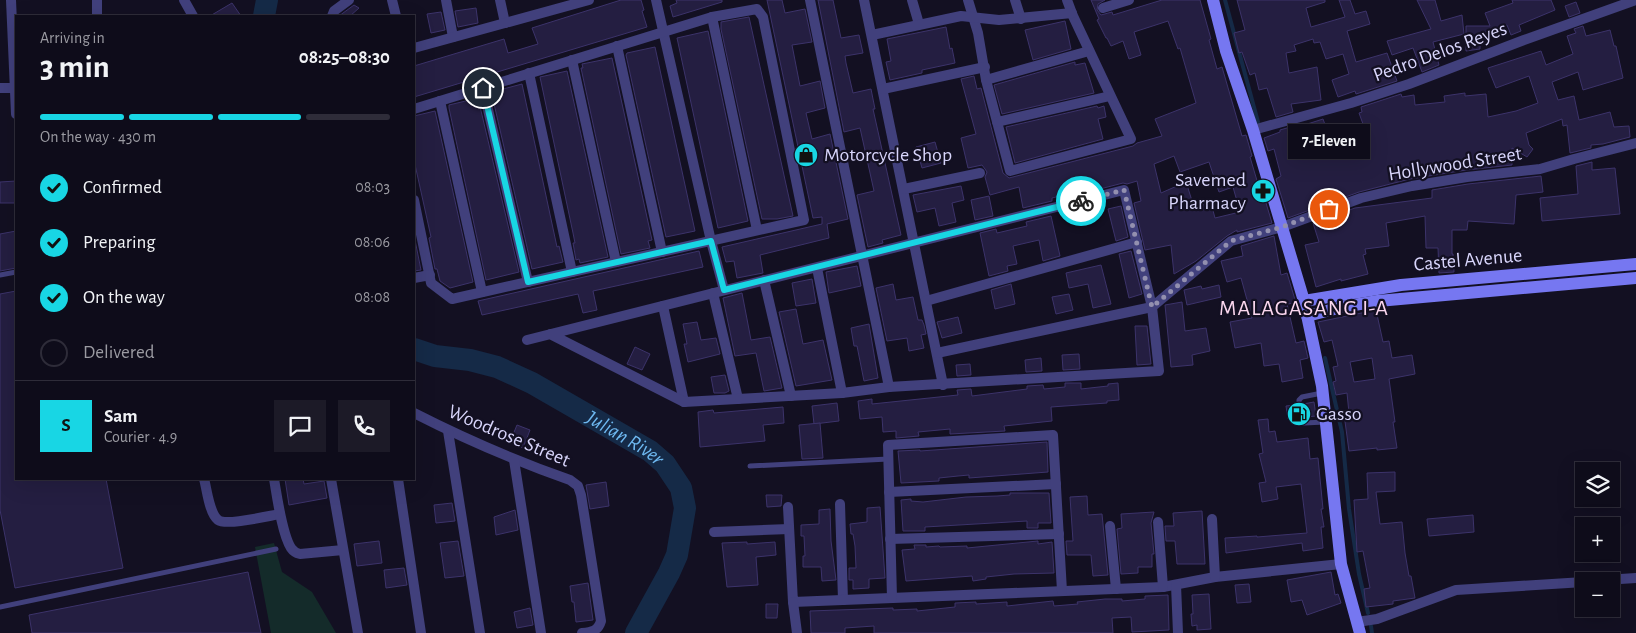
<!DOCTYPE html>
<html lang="en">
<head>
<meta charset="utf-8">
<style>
  body { margin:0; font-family:"Alegreya Sans",sans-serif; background:#1c1a27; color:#f1f3f6; height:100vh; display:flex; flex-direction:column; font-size:19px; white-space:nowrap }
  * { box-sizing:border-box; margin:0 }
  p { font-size:16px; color:#9b9ba2 }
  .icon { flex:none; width:28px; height:28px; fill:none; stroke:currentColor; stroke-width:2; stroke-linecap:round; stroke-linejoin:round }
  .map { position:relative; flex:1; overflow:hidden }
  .panel { position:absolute; left:15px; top:15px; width:400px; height:465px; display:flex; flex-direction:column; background:#0e0c1a; border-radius:0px; box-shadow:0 5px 20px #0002,0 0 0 1px #2e2c39 }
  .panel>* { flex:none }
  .tools { position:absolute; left:1575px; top:462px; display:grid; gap:10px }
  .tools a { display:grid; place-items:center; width:45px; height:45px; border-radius:0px; background:#0e0c1a; box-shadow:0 5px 20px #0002,0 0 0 1px #2e2c39; font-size:25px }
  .pin { position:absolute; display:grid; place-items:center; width:42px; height:42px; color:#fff; margin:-21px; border:2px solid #fff; border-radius:50%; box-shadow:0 1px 5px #0007 }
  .courier { position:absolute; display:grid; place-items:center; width:50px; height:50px; margin:-25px; border:4px solid #18d6e4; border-radius:50%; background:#fff; color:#222; box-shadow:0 1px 6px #0007 }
  .bubble { position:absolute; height:35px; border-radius:0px; background:#0e0c1a; box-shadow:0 5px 20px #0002,0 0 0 1px #2e2c39; font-size:16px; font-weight:700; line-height:35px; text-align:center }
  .summary em { font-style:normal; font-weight:700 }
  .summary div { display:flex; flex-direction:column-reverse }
  .summary { display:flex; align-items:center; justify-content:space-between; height:85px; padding:0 25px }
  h1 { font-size:32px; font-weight:700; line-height:38px }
  .bar { display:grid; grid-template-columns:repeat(4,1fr); gap:8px 5px; align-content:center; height:60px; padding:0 25px }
  .bar i { height:6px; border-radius:4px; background:#2e2c39 }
  .bar .current { background:#18d6e4 }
  .bar p { grid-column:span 4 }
  .line { display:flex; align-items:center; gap:12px; padding:0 25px; border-top:1px solid #2e2c39 }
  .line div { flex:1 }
  .round { display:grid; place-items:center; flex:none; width:52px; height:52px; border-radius:0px; background:#1c1a27 }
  ol { padding:0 25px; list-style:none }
  li { display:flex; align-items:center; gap:15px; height:55px }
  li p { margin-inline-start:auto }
  li .icon { padding:5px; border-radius:50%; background:#18d6e4; color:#111; stroke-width:4 }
  li:last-child { color:#9b9ba2 }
  li i { width:28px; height:28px; border:2px solid #2e2c39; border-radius:50% }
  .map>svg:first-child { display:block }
</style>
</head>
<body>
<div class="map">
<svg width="1636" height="633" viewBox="0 0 1636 633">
  <rect width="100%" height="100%" fill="#131022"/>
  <path fill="#142b2a" d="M274,543L282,572L312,592L336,633H271L255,547Z"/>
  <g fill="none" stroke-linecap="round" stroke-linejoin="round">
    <g stroke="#152a47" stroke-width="4">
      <path d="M1225,0L1258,122"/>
      <path d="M1325,358L1342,432L1349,509L1359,574L1368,613"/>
      <path d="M1371,626L1372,633"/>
    </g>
    <g stroke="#152a47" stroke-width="22">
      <path d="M264,16L267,0"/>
      <path id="s1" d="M414,349L435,356L470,360L497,367L532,383L624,436L650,451L665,464L681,488L685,508L677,555L669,573L636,633"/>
    </g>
  </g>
  <g fill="#241e41" stroke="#3c336a" fill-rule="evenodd">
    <path d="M621,0H641L644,10L642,11L647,27L414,97V66L504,39L508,53L538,44L532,28Z"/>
    <path d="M676,0H722V2L673,17L670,6L677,3Z"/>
    <path d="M767,0H782L785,13L805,9L812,42L792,45L800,86L820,81L825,108L806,113L812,139L830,134L848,219L827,224L829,238L760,255L763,273L737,278L734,261L726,262L722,247L822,224V217L813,218Z"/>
    <path d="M818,0H833L841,38L859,35L863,53L845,56L846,63L853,93L871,89L875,109H873L901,235L882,240L883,243L868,247L857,195L874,191L860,128L844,132Z"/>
    <path d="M1091,0H1105L1098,4L1097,10L1101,15L1112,12L1113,15L1162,0H1200L1211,39L1209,40L1217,69L1222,67L1242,136L1246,135L1252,156L1250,157L1258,184L1260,183L1272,223L1237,232V230L1227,236L1196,261L1174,274L1171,245L1145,250L1134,203L1141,201L1137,181L1127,184L1123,183L1077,195L1076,192L1052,198V201L1023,208L1019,187L990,195L985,177L987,172L985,169L982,165L968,168L961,138L976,134L961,79L974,76L977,89L981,88L1003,173L1009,178L1133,146L1137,143L1162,136L1155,119L1196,103L1180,48L1178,49L1168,21L1134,32L1141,55L1129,59L1123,41L1111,46L1107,38H1106L1097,20L1099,19ZM1174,156L1180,172L1209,162L1219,192L1233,187L1240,212L1215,218L1211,203L1194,207L1186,182L1161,193L1154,164Z"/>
    <path d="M1237,0H1325V2L1306,8L1311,27L1345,17L1339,0H1350L1355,14L1366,11L1370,24L1347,31L1356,62L1387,53L1397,81L1356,94L1355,91L1338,97L1332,80L1349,74L1343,54L1326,59L1320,42L1314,43L1313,39L1294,45L1296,51L1286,53L1289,73L1317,67L1321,100L1291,104L1293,112L1276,117L1267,88L1259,90L1255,73L1250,75L1242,52L1239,53L1234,33L1245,30Z"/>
    <path d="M1417,0H1435L1441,21L1462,15L1464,34L1433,42L1439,65L1422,72L1413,48L1392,55L1387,41L1431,29Z"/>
    <path d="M1512,0H1551L1555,10L1519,25L1521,31L1511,35L1507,25L1480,34V49L1466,51V26H1490L1485,13L1513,3Z"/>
    <path d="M1576,2L1580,13L1569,17L1565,6Z"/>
    <path d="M232,3L241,16H210Z"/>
    <path d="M354,5L359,8L350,16H339Z"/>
    <path d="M476,8L478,23L458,27L455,11Z"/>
    <path d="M441,12L445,30L431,33L427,14Z"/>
    <path d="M749,17L793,216L777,219H762L721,29V22Z"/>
    <path d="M1065,21L1071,49L1033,60L1025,30Z"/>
    <path d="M1583,26L1586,36L1610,30L1614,46H1616L1623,78L1583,90L1578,72L1552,82L1558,100L1574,96L1579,120L1610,112L1614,127L1629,126L1630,137L1603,144L1591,145V148L1570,153L1567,125L1563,126L1562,119L1526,133L1529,145L1533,149L1527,157L1512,148V165L1466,170L1410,179L1359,192L1288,218L1276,179L1281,176L1274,149L1268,151L1264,138L1280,132V130L1297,125L1298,127L1323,119L1329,136L1363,124L1359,113L1362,112L1361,107L1401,94L1402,97L1414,95L1415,105L1445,102L1444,96L1465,93V96L1486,94L1488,117L1516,111L1538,103L1529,76L1496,88L1488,68L1541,51L1546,65L1573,54L1567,36L1576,33L1574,29Z"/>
    <path d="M946,27L950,49L952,48L955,63L922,70V73L890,80L886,62L891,61L887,39Z"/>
    <path d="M708,31L748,221L718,228L677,38Z"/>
    <path d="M655,47L695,231L666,237L626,55L627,53Z"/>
    <path d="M612,58L652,240L648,241L650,248L621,254L581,68H583L582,64Z"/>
    <path d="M1075,62V65L1085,63L1094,93L1002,114L994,85Z"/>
    <path d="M567,71L608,257L580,263L579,259L576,260L573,243H575L573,233L540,77Z"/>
    <path d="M522,84L557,247L559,246L563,262L532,269L492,95V92Z"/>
    <path d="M478,98L519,272L486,280L449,108V105Z"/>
    <path d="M1097,106L1098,108L1104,106L1106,117L1098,119L1103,139L1015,163L1006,127Z"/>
    <path d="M435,111L473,282L450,288L440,281L437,269H435L429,238L431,237L414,160V116Z"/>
    <path d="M935,142L941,163L922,168L916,147Z"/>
    <path d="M1592,162V170L1615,168L1620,214L1542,221L1540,198L1578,194L1576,166Z"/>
    <path d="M1541,176L1543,192L1516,195L1514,224L1468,221L1467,230H1452V254H1453L1454,272L1439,273L1438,248H1426L1425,216L1386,223L1389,246L1365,249L1366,254L1363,255L1368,274L1341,281V279L1316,287L1305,245L1319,242L1313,223L1355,208L1432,198V190L1468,184Z"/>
    <path d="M16,181V203H0V182Z"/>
    <path d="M961,186L964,200L952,203L956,222L939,226L935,208L917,212L913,195Z"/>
    <path d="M989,196L993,216L975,220L971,200Z"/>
    <path d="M1121,206L1128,237L1116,241L1108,209Z"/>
    <path d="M1051,216L1060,256L1043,261L1039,240L1013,246L1017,264L1007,266L1008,271L989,276L980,233L996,229L997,233L1027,226L1026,222Z"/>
    <path d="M16,231V268L0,271V234Z"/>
    <path d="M1274,236L1281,275L1287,273L1296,303L1287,304L1296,343L1304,341L1308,358L1300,360L1303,378L1282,382L1279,364L1264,366L1261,343L1235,348L1230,322L1252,318L1241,278L1227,282L1221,261L1243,256L1241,246Z"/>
    <path d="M414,240H415L421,270L414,271Z"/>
    <path d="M699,251L703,267L593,291L597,310L583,313L578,294L482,315L478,301Z"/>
    <path d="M1131,251L1142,294L1129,298L1119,254Z"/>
    <path d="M1101,265L1111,304L1093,308L1088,284L1069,288L1066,273Z"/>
    <path d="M857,266L861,286L829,293L826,272Z"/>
    <path d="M812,279L816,303L796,306L792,283Z"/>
    <path d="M893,284L896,300L913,297L918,320H922L924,325L926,334L921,335L924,348L909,351L907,338L887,341L876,288Z"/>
    <path d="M1011,284L1015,304L995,309L991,290Z"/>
    <path d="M1219,285L1221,297L1187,305L1184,290L1201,286L1202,289Z"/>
    <path d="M16,291V479H106L123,568L15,588L0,510V294Z"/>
    <path d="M742,293L751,340L770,337L782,388L764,391L756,353L735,356L723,298Z"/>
    <path d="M1069,294L1073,310L1056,314L1052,297Z"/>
    <path d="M1182,302L1185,331L1206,328L1210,351L1192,355L1193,365L1171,367L1165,305Z"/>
    <path d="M796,309L803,344L823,340L832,380L796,386L779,312Z"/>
    <path d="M1376,310L1383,342L1389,341L1392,358L1412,355L1415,374L1389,379L1395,422H1393L1397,448L1377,450V448L1349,451L1344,414L1349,413L1347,393L1336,395L1333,382L1336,381L1333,367L1338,366L1332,340L1324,342L1318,322ZM1372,358L1375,379L1354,382L1350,362Z"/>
    <path d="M958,317L962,333L942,338L937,322Z"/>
    <path d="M697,322L701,340L716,338L720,354L688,362L684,344H687L683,324Z"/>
    <path d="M869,324L878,378L864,381L857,346H854L851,328Z"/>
    <path d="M1135,326H1147L1151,364L1137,365Z"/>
    <path d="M635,347L650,354L642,370L627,364Z"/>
    <path d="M1079,354L1080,369L1063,370L1062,355Z"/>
    <path d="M1041,358L1042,371L1026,372L1025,360Z"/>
    <path d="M970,364L971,375L957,376L956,365Z"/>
    <path d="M725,375L729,391L725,393H714L711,377Z"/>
    <path d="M1065,383H1081V389L1108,386V384L1118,383L1119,400L1107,401V403L1051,407L1052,421L1004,426L1005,431L950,434V429L918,432L919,436L896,438V431L883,432L882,417L860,419L858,401L872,399V404L958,395L957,390L971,389L972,396L1027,389V386L1043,385L1044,389L1065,387Z"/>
    <path d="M1314,402L1316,416L1306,417L1300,414L1297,418L1288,419L1286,406L1295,405L1299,408L1303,404Z"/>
    <path d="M837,403L839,421L814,424L812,406Z"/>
    <path d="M783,407L784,423L763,425L765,441L700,447L698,412L713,410L714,413Z"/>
    <path d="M1268,419L1269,432L1275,431L1277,442L1308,438L1310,459L1318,458L1323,509H1321L1324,527H1321L1323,548L1303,551L1302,543L1226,553L1225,538L1257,536V537L1307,533L1301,484L1276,487L1278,499L1262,502L1259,483L1266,482L1259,454L1263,453L1258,420Z"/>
    <path d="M820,423L823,458L802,459L799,425Z"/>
    <path d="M517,425L530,430L523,448L510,442Z"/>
    <path d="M1047,442L1048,472L969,478V475L958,476L939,478V481L901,483L898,451L920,450V451Z"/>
    <path d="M1395,472V491L1376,492L1380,524L1402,522L1405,553L1409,576H1411L1415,598L1393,601V604L1366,607L1364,589L1370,588L1363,551L1357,552L1354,500L1368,499L1367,473Z"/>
    <path d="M285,479H303L304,484L324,481L327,498L289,505Z"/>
    <path d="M606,482L609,506L590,509L586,485Z"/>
    <path d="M1010,493H1049L1051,523H1038V528H1027V521L925,527V531H903L901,500L911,499V501L923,502L966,497L997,496L1010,495Z"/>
    <path d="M766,495H782L781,506L767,507Z"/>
    <path d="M1087,496L1088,515L1102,514L1108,575L1093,576L1091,555H1067L1066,541H1073L1070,497Z"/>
    <path d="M452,503L455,521L436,523L434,505Z"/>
    <path d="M880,507L885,578L869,579V588L853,589V580H849V568H856L855,546L853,534H851L850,524L867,522V508Z"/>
    <path d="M830,509L831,541L836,580L822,581L821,567H803V556H805L804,536H801V525L819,524V510Z"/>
    <path d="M515,510L518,530L496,535L494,517Z"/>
    <path d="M1202,511L1205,564H1177L1175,541H1166L1165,526H1174L1173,513Z"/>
    <path d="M1154,512L1151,523L1154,554H1152V567H1138V573L1121,574L1117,529L1122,528L1121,514Z"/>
    <path d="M1473,515L1474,532L1429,536L1427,519Z"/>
    <path d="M379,541L382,563L357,566L354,544Z"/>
    <path d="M458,541L464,576L445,578L440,543Z"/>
    <path d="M1038,541V544L1052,542L1054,573L1014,574L986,577V579L973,581L972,576L906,581L902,550L915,549L914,545H926V547L939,546L940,547L967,546V548Z"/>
    <path d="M747,542V544L775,542L776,555L756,557L758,585L727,587L722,543Z"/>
    <path d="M404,568L407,585L386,588L384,570Z"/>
    <path d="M248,572L261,633H32L29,615Z"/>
    <path d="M1331,572L1335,595L1338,594L1341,603L1307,615L1302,600L1291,602L1287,580Z"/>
    <path d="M588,583L593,620L576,622L574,602H572L570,586Z"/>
    <path d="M1249,584L1251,602L1237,603L1235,585Z"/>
    <path d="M1209,594L1211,629L1197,630V625L1192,626L1191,614H1193L1192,595Z"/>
    <path d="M1168,595L1169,630L1132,632L1131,617L1112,618L1113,633H874V626L845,628V633H811L810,611L893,608V610L917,609V611L955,607V603L976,602V604L1007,602V606L1053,601L1054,606L1078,604L1077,602L1105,599H1122V601L1145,599V596Z"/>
    <path d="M766,604H778L777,618H766Z"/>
    <path d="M530,608L533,625L517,628L514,612Z"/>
  </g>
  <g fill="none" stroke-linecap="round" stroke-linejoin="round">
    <g stroke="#41407c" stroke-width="5">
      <path d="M0,275L16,272"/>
      <path d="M1299,404V400L1302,397L1322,393"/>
      <path d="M1301,418L1304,423L1325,422"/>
      <path d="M750,466L888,459"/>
      <path d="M0,607L276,549"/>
    </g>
    <g stroke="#41407c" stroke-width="10">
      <path d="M11,0L16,114"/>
      <path d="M97,0V16"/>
      <path d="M184,0L193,16"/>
      <path d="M392,0L396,16"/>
      <path d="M446,0L453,37"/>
      <path d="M500,0L505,23"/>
      <path d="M656,0L711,241L724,290"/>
      <path d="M810,0L889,387"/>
      <path d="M864,0L943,385"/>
      <path d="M912,0L919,24"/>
      <path d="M968,0L978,33L986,80L1010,171L1131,139L1073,16L1067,0"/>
      <path d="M1015,0L1021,19"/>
      <path d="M1103,8L1129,0"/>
      <path d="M332,16L334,11L349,0"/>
      <path d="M712,17L757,230"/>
      <path d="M872,35L961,16L999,20L1072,13"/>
      <path d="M617,46L662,252"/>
      <path d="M414,48L589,0"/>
      <path d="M572,60L616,262"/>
      <path d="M529,73L572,272"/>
      <path d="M986,80L1089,51"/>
      <path d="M0,88H16"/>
      <path d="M483,88L528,282"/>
      <path d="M883,89L985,67"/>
      <path d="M440,101L482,292"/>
      <path d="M414,109L712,17L757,9L763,17L804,220L452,299L431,283L414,200"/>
      <path d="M997,122L1110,96"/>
      <path d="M1253,130L1351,103L1409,84L1524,40L1636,0"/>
      <path d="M904,189L980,173"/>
      <path d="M817,268L842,393"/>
      <path d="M414,278L430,275"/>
      <path d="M764,280L791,396"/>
      <path d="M713,293L738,399"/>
      <path d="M926,301L1137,242"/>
      <path d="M663,306L684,402"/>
      <path d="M527,340L1124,190L1152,307L1159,371L889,387L842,393L684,402L550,334"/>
      <path d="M937,353L1152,307L1231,241L1282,227L1361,198L1412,186L1467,177L1540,169L1574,159L1636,143"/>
      <path d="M414,413C465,439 516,461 570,480L578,486L581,495L601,621C598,631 592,632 582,633"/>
      <path d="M448,431L480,633"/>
      <path d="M514,460L541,633"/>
      <path d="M204,479C207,489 209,513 218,520C226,526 268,516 280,514"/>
      <path d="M274,479C277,496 282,534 291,548C293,551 296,553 300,554L343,550"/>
      <path d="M331,479L358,633"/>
      <path d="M398,479L421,633"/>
      <path d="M889,492L1056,484"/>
      <path d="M840,504L843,600"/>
      <path d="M788,507L793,602L1163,587L1215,577L1341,564"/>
      <path d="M1212,519L1215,577"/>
      <path d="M1158,522L1163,587"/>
      <path d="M1110,526L1116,589"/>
      <path d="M714,532L789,529"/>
      <path d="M890,539L1059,534"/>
      <path d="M1589,581L1636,578"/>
      <path d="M1176,585L1178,633"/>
      <path d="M892,598L888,445L1053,435L1062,591"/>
      <path d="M793,602L797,633"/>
      <path d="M1357,622L1377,619L1456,590L1584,582"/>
    </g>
    <g stroke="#7677f1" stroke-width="12">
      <path d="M1213,0L1226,51L1253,130L1304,301L1322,386L1341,564L1360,633"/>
      <path d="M1304,301L1401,285L1636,264"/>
      <path d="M1307,316L1342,307L1378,301L1636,278"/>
    </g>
  </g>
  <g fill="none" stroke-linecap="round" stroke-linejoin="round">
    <path stroke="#9390af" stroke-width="5" stroke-dasharray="0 9" d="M1081,201L1124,190L1152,307L1231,241L1282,227L1329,209"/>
    <path stroke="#18d6e4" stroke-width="6" d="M483,88L528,282L711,241L724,290L1081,201"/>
  </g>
  <defs>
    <g id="shop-disc" transform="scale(1.25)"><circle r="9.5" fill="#18d6e4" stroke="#131022"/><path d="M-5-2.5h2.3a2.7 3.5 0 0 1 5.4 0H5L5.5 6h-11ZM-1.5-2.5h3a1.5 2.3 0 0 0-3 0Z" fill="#111"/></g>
    <g id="pharmacy-disc" transform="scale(1.25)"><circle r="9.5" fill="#18d6e4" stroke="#131022"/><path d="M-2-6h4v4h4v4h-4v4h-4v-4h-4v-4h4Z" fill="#111"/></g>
    <g id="fuel-disc" transform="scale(1.25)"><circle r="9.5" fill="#18d6e4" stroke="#131022"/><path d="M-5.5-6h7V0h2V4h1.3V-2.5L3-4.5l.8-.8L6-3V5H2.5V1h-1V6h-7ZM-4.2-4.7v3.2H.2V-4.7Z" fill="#111"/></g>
  </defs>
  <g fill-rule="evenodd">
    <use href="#shop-disc" x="806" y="155"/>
    <use href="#pharmacy-disc" x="1263" y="191"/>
    <use href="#fuel-disc" x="1299" y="414"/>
  </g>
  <g text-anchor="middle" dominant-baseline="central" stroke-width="4.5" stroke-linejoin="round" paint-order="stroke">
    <g font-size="20" fill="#d8d5fb" stroke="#131022">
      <text transform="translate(1440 52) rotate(-20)">Pedro Delos Reyes</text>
      <text transform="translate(1455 164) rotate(-9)">Hollywood Street</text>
      <text transform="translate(1468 260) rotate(-5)">Castel Avenue</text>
      <text transform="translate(509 436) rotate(23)">Woodrose Street</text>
    </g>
    <g font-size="20" fill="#d8d5fb" stroke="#131022" text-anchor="start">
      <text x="824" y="155">Motorcycle Shop</text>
      <text x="1246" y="180" text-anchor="end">Savemed<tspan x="1246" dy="23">Pharmacy</tspan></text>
      <text x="1316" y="414">Gasso</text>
    </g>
    <g font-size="21" font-style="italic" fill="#6eb8f0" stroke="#131022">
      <text stroke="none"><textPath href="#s1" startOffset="232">Julian River</textPath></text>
    </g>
    <g font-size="22" letter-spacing="1" fill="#fbd7ef" stroke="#131022">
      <text x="1304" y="308">MALAGASANG I-A</text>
    </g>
  </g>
</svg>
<div class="tools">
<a><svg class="icon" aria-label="layers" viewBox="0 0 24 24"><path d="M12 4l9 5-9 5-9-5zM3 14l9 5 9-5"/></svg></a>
<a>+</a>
<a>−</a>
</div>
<div class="pin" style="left:1329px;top:209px;background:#ea580c"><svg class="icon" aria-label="bag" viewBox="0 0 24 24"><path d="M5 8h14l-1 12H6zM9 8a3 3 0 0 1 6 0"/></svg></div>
<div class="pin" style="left:483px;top:88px;background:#1f2937"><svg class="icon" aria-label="home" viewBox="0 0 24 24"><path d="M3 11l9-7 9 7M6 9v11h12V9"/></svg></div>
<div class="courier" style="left:1081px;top:201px"><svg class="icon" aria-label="bike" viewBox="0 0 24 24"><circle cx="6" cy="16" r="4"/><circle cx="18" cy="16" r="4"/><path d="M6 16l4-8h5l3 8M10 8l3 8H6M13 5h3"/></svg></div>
<div class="bubble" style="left:1288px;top:124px;width:82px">7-Eleven</div>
<section class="panel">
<div class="summary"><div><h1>3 min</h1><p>Arriving in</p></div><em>08:25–08:30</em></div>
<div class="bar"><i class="current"></i><i class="current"></i><i class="current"></i><i></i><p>On the way · 430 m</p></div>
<ol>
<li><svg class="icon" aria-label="check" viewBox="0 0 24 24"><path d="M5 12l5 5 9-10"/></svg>Confirmed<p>08:03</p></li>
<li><svg class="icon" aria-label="check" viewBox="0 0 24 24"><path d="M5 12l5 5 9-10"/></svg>Preparing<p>08:06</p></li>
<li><svg class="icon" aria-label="check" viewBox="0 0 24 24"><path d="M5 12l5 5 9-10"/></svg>On the way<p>08:08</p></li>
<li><i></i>Delivered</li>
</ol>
<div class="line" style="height:90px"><b class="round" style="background:#18d6e4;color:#111">S</b><div><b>Sam</b><p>Courier · 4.9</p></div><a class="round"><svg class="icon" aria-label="chat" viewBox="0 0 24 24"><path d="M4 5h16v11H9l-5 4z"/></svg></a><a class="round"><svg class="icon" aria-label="phone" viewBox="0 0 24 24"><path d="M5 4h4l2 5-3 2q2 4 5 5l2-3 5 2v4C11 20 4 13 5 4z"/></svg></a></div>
</section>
</div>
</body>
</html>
